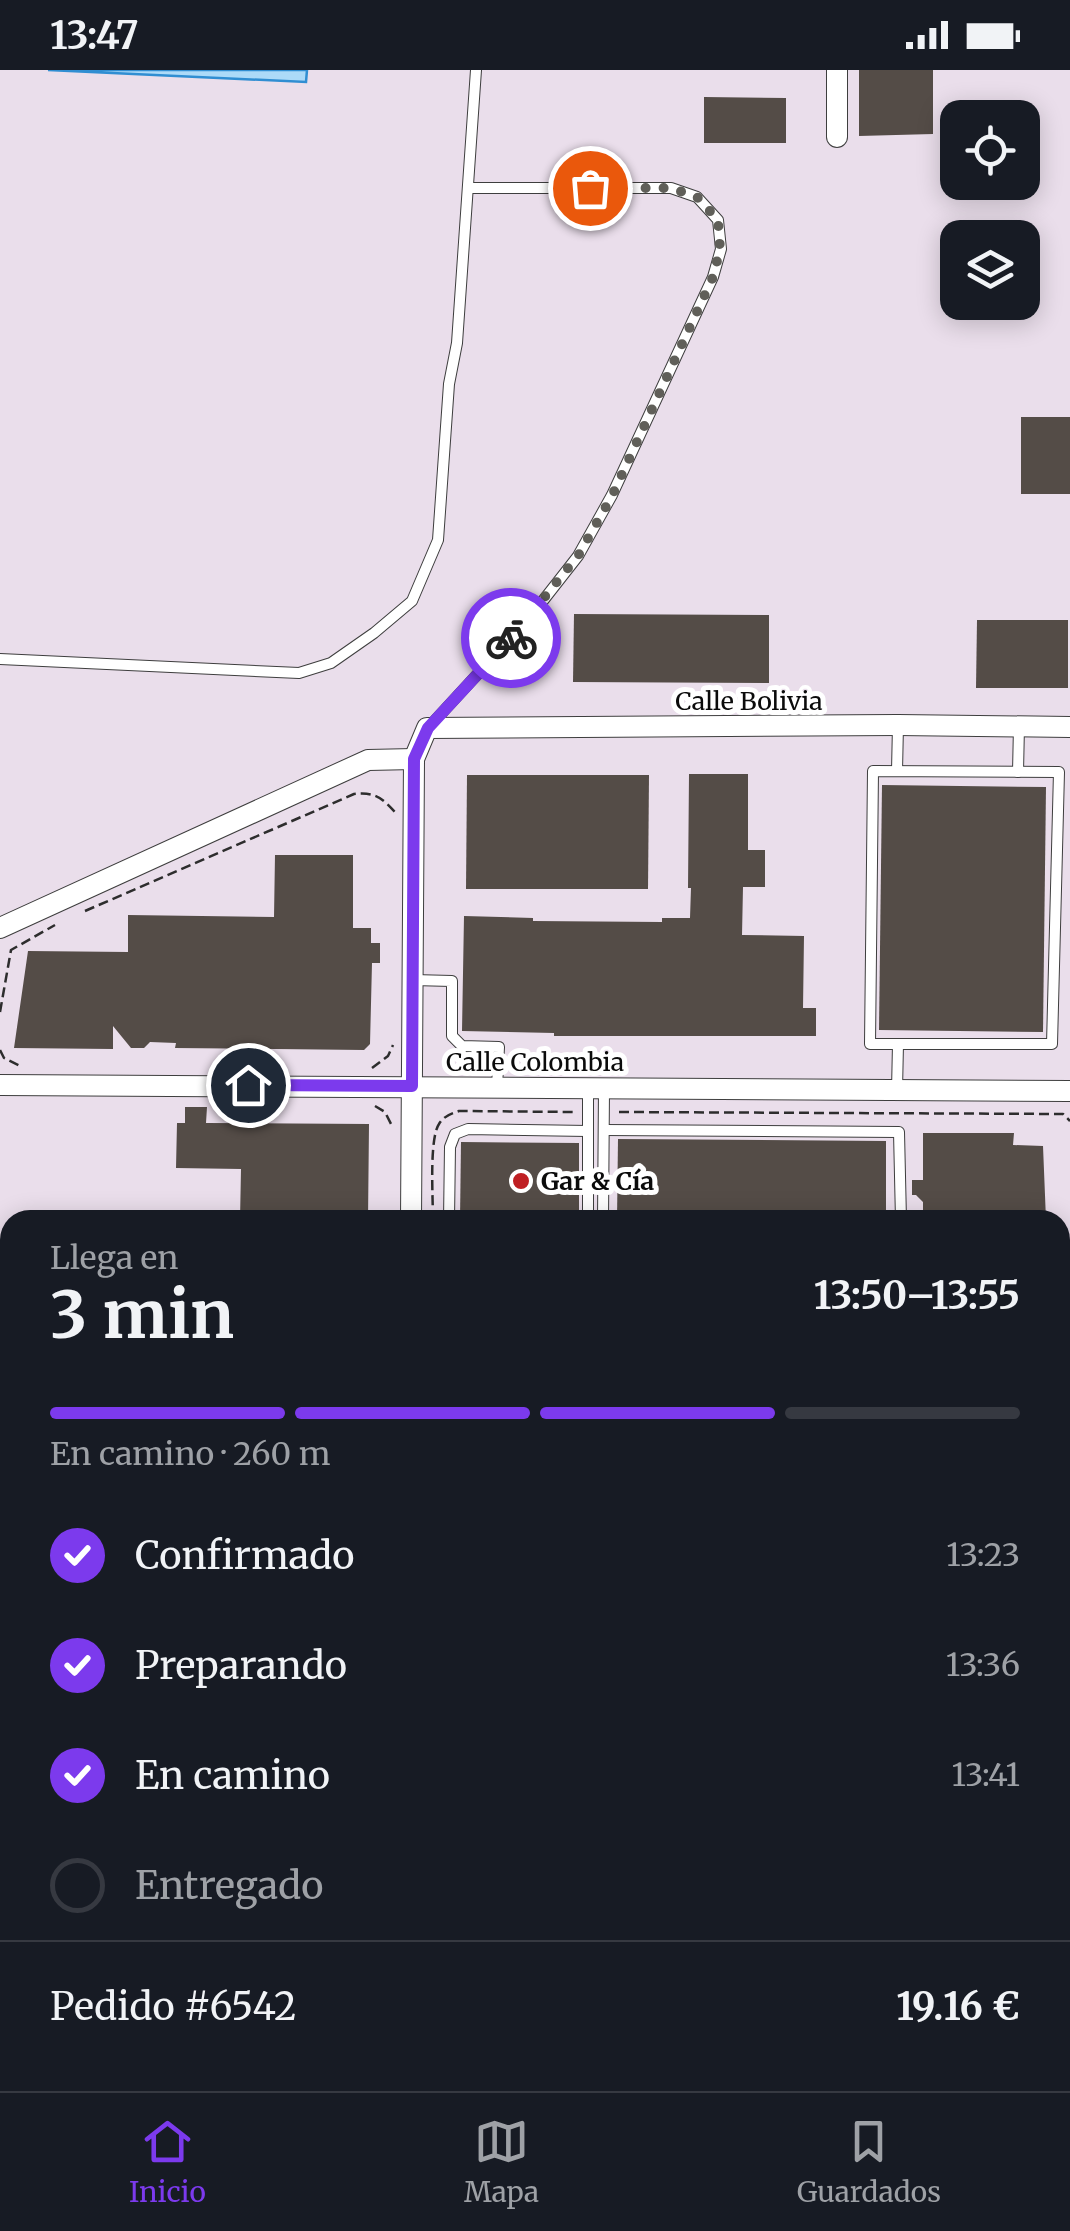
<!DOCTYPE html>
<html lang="es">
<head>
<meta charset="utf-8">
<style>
  body { margin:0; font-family:Merriweather,serif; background:#242831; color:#f1f3f6; height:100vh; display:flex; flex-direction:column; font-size:38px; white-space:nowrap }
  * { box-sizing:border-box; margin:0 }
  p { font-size:32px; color:#9ea1a6 }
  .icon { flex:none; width:55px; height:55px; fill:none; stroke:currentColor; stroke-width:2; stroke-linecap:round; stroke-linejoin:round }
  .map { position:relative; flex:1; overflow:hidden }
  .details { position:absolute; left:0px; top:1140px; width:1070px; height:882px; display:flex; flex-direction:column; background:#171b24; border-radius:30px 30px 0 0; box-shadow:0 5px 25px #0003 }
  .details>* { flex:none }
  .buttons { position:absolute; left:940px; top:30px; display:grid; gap:20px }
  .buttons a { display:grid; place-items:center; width:100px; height:100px; border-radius:20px; background:#171b24; box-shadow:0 5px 25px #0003; font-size:50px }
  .pin { position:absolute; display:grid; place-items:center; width:85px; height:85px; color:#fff; margin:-42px; border:5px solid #fff; border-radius:50%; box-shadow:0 2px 10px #0007 }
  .courier { position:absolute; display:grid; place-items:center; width:100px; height:100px; margin:-50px; border:8px solid #7c3aed; border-radius:50%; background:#fff; color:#222; box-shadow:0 2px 12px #0007 }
  .head em { font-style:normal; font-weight:700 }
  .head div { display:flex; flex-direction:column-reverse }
  .head { display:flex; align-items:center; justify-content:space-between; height:170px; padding:0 50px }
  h1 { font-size:65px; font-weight:700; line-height:75px }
  .bar { display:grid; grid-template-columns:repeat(4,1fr); gap:15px 10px; align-content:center; height:120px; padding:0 50px }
  .bar i { height:12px; border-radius:8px; background:#363941 }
  .bar .current { background:#7c3aed }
  .bar p { grid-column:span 4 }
  .line { display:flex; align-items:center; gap:25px; padding:0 50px; border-top:2px solid #363941 }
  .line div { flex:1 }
  ol { padding:0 50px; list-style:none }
  li { display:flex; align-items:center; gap:30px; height:110px }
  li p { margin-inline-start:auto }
  li .icon { padding:10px; border-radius:50%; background:#7c3aed; color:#fff; stroke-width:4 }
  li:last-child { color:#9ea1a6 }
  li i { width:55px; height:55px; border:5px solid #363941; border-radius:50% }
  .status { display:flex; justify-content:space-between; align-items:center; height:70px; padding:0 50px; background:#171b24; direction:ltr }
  .status svg { height:28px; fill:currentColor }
  .menu { display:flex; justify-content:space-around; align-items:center; height:140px; border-top:2px solid #363941; background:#171b24; font-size:28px; color:#9ea1a6 }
  .menu a { display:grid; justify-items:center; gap:5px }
  .menu .current { color:#7c3aed }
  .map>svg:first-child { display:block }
</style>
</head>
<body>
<div class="status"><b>13:47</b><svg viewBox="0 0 49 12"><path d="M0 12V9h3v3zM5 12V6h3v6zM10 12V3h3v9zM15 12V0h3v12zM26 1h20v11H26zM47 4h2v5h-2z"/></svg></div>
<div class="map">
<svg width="1070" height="2021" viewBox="0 0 1070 2021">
  <rect width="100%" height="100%" fill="#fffbe9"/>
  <path fill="#eadeeb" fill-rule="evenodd" d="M0,0H1070V1392L1060,1396V1150H10V1565L0,1566ZM958,48H1022V112H958ZM958,168H1022V232H958Z"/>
  <g fill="#ceeab2">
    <path d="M1070,1479V1636L1060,1629V1486Z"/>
    <path d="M1060,1773L1070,1774V1875H1060Z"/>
    <path d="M322,2013H455L456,2021H319Z"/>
  </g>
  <path fill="#acdaf8" stroke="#308ed2" stroke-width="2.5" d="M48,0H307L306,12Z"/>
  <g fill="#544c47">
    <path d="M859,0H933V64L859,66Z"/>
    <path d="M704,27L786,28V73H704Z"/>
    <rect x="1021" y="347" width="49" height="77"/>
    <path d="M574,544L769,545V613L573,612Z"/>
    <path d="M977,550H1068V618H976Z"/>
    <path d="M689,704H748V780H765V817H743L742,865L804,866L803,938H816V966H554V963L462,961L464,846L533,848V851L662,852V848H690L691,818H688Z"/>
    <path d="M467,705H649L648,819H466Z"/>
    <path d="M882,715L1046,717L1043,962L879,960Z"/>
    <path d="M275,785H353V858H371V873H380V893H372L370,974L364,980L175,978L176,973L150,972L144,978H131L113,956V979L14,978L28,881L128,882V845L274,847Z"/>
    <path d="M185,1037H207L206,1053L369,1054L368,1150H240L241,1099L176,1098L177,1053H185Z"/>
    <path d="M923,1063H1014L1013,1075L1043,1076L1046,1150H923V1132L916,1125H912V1110H923Z"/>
    <path d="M618,1069L886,1071V1150H617Z"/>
    <path d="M461,1072L579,1073V1150H460Z"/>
  </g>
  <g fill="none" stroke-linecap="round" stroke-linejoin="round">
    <g stroke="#3e3e3e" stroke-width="12">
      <g id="lane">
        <path d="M0,589L299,603L331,593L374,563L412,531L438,470L449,314L457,273L476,0"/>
        <path d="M428,658L531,546L578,486L612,425L713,207L721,179L718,150L697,127L671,118H468"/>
        <path d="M897,701L898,655"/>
        <path d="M1018,702L1019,656"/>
        <path d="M413,910L452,911V966L462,976L499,977L497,1017"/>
        <path d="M897,1020L898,974H870L873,701L1059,702L1052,974H898"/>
        <path d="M604,1060L899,1062L901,1150"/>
        <path d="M449,1150L450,1077L455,1064L468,1059L588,1061V1019"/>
        <path d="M588,1150V1061"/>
        <path d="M603,1150L604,1019"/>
      </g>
    </g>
    <g stroke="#3e3e3e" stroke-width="22">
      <g id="street">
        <path d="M837,67V0"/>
        <path d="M0,858L368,690L414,689"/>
        <path d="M0,1015L1070,1021"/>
        <path d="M411,1150L414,689L427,658L898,655L1070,657"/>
        <path d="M0,1285H10"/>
        <path d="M0,1546L10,1547"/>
        <path d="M1060,1679L1070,1684"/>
        <path d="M502,2012V2021"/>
        <path d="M518,2018L781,2017"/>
        <path d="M884,2021V2012"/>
        <path d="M998,2021V2012"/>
      </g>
    </g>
    <g stroke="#2d2d2d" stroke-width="30">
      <g id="secondary">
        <path d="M1060,1475L1070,1469"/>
        <path d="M1060,1640L1070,1646"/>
        <path d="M0,1947H10"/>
      </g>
    </g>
    <g stroke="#1c1c1c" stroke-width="38">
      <g id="highway">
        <path d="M1060,1420L1070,1414"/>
        <path d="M0,1706L10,1714"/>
        <path d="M0,1816L10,1840"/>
        <path d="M0,1891L10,1927"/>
        <path d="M26,2012L27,2021"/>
        <path d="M54,2012L55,2021"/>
        <path d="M120,2012V2021"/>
        <path d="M264,2021L268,2012"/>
        <path d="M298,2021L302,2012"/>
      </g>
    </g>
    <g stroke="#2d2d2d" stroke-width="2.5" stroke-dasharray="10 5" stroke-linecap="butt">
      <path d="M85,841L354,724C375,722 381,727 395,742"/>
      <path d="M0,942L11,880L55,855"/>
      <path d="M0,980L4,988L20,996"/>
      <path d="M372,998L388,986L393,975"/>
      <path d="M375,1036L385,1042L392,1056"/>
      <path d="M619,1042L1063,1044L1070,1051"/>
      <path d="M433,1150C433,1129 429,1069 439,1054C444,1046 450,1044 459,1041L576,1042"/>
    </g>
    <use href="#lane" stroke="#fff" stroke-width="10"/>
    <use href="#street" stroke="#fff" stroke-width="20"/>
    <use href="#secondary" stroke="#fff7a4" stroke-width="28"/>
    <use href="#highway" stroke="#faa04c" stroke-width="35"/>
  </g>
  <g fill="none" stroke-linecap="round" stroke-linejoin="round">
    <path stroke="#605f59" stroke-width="10" stroke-dasharray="0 18" d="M511,568L578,486L612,426L713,207L720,179L718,150L697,127L671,118H590"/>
    <path stroke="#7c3aed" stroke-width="12" d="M248,1015L412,1016L414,689L428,658L511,568"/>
  </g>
  <circle fill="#bf1f23" stroke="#fff" stroke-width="4" cx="521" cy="1111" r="10"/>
  <g text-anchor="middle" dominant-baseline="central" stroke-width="10" stroke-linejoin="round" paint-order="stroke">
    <g font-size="25" fill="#0b0b0b" stroke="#fff">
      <text x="749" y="631">Calle Bolivia</text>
      <text x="535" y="992">Calle Colombia</text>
    </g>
    <g font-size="25" font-weight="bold" fill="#0b0b0b" stroke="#fff" text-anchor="start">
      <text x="541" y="1111">Gar &amp; Cía</text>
    </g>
  </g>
</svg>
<div class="buttons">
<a><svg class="icon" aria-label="locate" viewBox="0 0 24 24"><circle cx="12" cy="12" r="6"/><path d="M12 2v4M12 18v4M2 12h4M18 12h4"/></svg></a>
<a><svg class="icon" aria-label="layers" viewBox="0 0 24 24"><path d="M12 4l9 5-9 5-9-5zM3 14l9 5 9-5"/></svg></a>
</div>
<div class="pin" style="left:590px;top:118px;background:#ea580c"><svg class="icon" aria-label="bag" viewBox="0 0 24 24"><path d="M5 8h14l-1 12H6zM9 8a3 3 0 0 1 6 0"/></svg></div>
<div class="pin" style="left:248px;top:1015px;background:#1f2937"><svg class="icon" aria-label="home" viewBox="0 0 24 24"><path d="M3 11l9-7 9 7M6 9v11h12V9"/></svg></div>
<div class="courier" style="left:511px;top:568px"><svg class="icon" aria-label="bike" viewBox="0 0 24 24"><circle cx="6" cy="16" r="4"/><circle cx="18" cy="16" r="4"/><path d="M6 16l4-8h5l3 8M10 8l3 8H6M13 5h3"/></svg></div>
<section class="details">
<div class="head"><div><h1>3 min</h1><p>Llega en</p></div><em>13:50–13:55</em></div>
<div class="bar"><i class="current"></i><i class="current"></i><i class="current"></i><i></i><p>En camino · 260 m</p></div>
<ol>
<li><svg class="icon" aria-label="check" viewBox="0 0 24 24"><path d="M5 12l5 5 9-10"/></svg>Confirmado<p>13:23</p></li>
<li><svg class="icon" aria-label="check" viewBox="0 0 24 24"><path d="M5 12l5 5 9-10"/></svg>Preparando<p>13:36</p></li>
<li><svg class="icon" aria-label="check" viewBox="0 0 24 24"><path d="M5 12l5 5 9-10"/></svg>En camino<p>13:41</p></li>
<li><i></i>Entregado</li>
</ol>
<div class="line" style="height:130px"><div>Pedido #6542</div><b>19.16 €</b></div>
</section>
</div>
<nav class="menu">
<a class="current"><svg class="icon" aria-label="home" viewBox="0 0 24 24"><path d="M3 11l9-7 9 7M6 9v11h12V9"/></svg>Inicio</a>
<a><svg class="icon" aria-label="map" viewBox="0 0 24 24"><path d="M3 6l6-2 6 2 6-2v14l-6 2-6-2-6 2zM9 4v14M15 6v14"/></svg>Mapa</a>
<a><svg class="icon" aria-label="saved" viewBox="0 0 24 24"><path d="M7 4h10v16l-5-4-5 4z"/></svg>Guardados</a>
</nav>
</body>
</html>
